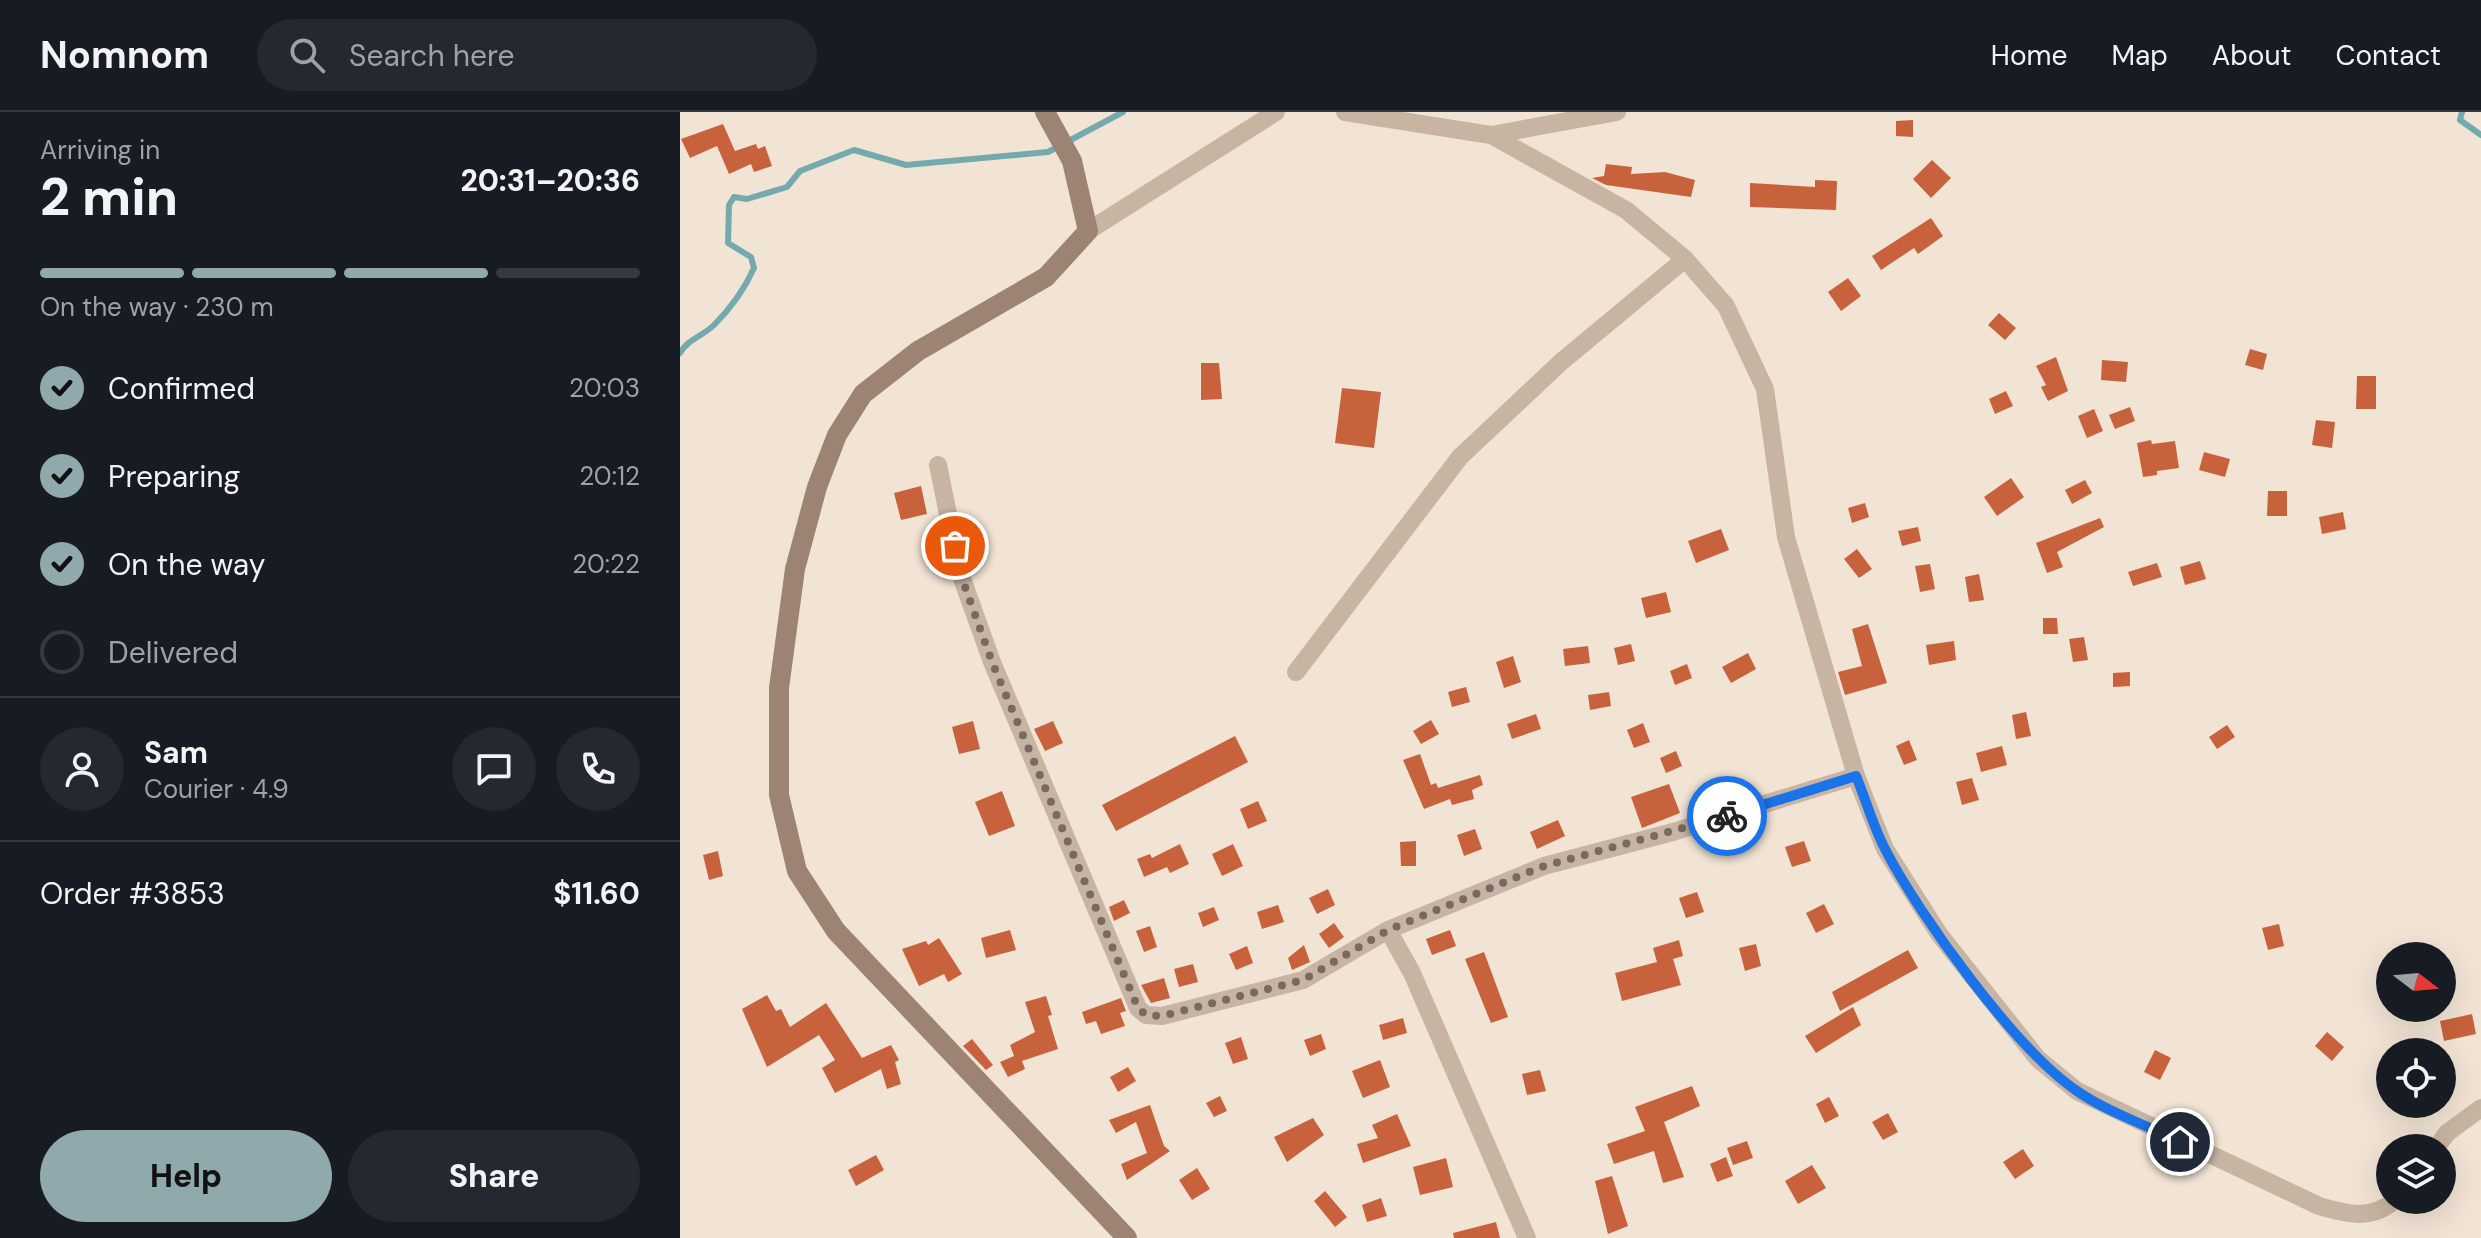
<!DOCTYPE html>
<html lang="en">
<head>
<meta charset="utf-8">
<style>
  body { margin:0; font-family:"DM Sans",sans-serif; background:#242831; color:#f1f3f6; height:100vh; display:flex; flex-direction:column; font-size:30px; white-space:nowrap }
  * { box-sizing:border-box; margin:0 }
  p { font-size:26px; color:#9ea1a6 }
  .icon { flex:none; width:44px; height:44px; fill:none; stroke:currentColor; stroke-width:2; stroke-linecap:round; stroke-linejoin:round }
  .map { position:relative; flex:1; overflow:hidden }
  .details { display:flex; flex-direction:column; background:#171b24; width:680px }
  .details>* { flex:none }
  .needle { width:52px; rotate:106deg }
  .tools { position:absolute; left:1696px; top:830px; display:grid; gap:16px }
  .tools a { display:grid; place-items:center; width:80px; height:80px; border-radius:50%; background:#171b24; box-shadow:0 8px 32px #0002; font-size:40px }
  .pin { position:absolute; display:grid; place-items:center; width:68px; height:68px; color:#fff; margin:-34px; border:4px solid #fff; border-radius:50%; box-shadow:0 2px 8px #0007 }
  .courier { position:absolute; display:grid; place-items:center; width:80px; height:80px; margin:-40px; border:6px solid #1a73e8; border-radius:50%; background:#fff; color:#222; box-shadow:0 2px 10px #0007 }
  .head em { font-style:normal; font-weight:800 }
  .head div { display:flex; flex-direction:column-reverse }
  .head { display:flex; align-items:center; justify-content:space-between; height:136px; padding:0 40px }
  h1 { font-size:52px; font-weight:800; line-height:60px }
  .bar { display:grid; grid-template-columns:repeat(4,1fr); gap:12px 8px; align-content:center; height:96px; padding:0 40px }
  .bar i { height:10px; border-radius:6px; background:#363941 }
  .bar .active { background:#90a9ad }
  .bar p { grid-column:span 4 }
  .line { display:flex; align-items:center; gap:20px; padding:0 40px; border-top:2px solid #363941 }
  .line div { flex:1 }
  .round { display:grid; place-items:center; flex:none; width:84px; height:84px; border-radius:42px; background:#242831 }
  ol { padding:0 40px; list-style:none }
  li { display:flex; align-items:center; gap:24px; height:88px }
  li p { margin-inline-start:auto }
  li .icon { padding:8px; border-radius:50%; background:#90a9ad; color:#111; stroke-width:4 }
  li:last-child { color:#9ea1a6 }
  li i { width:44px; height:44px; border:4px solid #363941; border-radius:50% }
  .cta { display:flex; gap:16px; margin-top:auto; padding:16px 40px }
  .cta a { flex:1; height:92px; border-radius:48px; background:#90a9ad; color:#111; font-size:32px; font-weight:800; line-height:92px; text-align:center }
  .cta a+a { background:#242831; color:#f1f3f6 }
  header { display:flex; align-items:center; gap:48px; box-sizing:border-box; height:112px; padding:0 40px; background:#171b24; border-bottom:2px solid #363941 }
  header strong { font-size:38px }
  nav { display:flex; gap:44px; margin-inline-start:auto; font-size:28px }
  .search { width:560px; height:72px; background:#242831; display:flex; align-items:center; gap:20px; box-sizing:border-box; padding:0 28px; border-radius:44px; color:#9ea1a6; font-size:30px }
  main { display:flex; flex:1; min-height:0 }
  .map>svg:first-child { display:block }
</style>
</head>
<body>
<header>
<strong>Nomnom</strong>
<div class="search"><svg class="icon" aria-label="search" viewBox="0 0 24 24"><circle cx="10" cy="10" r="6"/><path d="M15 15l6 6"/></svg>Search here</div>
<nav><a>Home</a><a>Map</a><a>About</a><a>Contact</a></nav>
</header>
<main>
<section class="details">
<div class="head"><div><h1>2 min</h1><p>Arriving in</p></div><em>20:31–20:36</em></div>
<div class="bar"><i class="active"></i><i class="active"></i><i class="active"></i><i></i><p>On the way · 230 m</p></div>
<ol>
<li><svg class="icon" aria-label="check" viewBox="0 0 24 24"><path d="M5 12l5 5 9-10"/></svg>Confirmed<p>20:03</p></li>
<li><svg class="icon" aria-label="check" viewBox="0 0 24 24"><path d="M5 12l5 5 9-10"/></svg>Preparing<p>20:12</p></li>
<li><svg class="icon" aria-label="check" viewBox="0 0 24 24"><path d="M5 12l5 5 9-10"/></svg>On the way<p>20:22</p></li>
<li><i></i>Delivered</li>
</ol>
<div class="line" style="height:144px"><a class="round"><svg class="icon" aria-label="person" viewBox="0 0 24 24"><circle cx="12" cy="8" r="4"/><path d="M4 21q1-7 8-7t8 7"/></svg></a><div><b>Sam</b><p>Courier · 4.9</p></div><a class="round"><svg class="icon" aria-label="chat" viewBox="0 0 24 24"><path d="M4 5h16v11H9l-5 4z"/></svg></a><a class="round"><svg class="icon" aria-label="phone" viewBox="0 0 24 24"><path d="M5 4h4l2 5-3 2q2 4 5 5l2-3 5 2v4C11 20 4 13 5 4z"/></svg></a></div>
<div class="line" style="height:104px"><div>Order #3853</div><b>$11.60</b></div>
<div class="cta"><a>Help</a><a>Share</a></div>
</section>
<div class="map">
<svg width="1801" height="1126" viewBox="0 0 1801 1126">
  <rect width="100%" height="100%" fill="#f1e4d5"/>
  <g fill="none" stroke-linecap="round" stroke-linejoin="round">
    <g stroke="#74aaae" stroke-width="6">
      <path d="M1782,0L1780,8L1801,23"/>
      <path d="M0,241C8,227 23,224 34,213C50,197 65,176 74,156L71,145L48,131L49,93L54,85L67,87L107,75L120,59L174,38L226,53L368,40L443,0"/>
    </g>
  </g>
  <g fill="#c7623c">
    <path d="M1233,8V25L1216,24V9Z"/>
    <path d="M43,12L55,39L76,32L78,37L85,34L92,54L74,60L71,52L49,62L37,34L10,46L1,27Z"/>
    <path d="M1252,48L1271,66L1251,86L1233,67Z"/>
    <path d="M926,52L952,55L951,62L985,60L1015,68L1011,85L926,73L912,66L924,64Z"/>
    <path d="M1135,68L1157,69L1156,98L1070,95V71L1135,75Z"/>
    <path d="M1251,106L1263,124L1238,142L1234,136L1201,158L1192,144Z"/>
    <path d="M1168,166L1181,184L1161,199L1148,180Z"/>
    <path d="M1319,201L1336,216L1325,228L1308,213Z"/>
    <path d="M1570,237L1587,242L1583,258L1565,253Z"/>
    <path d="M1376,245L1388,279L1368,289L1361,275L1366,273L1356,254Z"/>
    <path d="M1422,248L1448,250L1446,270L1421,268Z"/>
    <path d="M521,251H539L542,287L521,288Z"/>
    <path d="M1677,264H1696V297H1676Z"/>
    <path d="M662,276L701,280L694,336L655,331Z"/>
    <path d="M1326,279L1333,294L1315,302L1309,287Z"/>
    <path d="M1450,295L1455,309L1435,317L1429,303Z"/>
    <path d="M1414,297L1423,319L1407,326L1398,304Z"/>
    <path d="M1636,308L1655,310L1652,336L1632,333Z"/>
    <path d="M1471,328L1472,332L1495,329L1499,356L1477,359V363L1463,365L1457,331Z"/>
    <path d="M1524,340L1550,347L1545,365L1519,358Z"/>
    <path d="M1331,366L1344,385L1317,404L1304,385Z"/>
    <path d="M1405,368L1412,381L1392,392L1385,378Z"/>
    <path d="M241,374L247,402L221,408L214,381Z"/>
    <path d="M1588,379H1607V404H1587Z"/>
    <path d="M1185,391L1189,405L1172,411L1168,396Z"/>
    <path d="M1663,400L1666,417L1642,422L1639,405Z"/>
    <path d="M1420,406L1424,415L1377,440L1383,455L1367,461L1356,431Z"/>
    <path d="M1238,415L1241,429L1222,434L1218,419Z"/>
    <path d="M1041,417L1049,438L1016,451L1008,429Z"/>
    <path d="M1177,437L1192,457L1179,466L1164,447Z"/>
    <path d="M1520,449L1526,467L1505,473L1500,455Z"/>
    <path d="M1477,451L1482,465L1453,474L1448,460Z"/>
    <path d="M1250,452L1255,477L1240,480L1235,454Z"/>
    <path d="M1299,462L1304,488L1289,490L1285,465Z"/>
    <path d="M986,480L991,500L966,506L961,486Z"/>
    <path d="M1363,506H1377L1378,522H1363Z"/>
    <path d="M1188,512L1207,571L1165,583L1158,560L1182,554L1172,517Z"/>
    <path d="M1404,525L1408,548L1393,550L1389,527Z"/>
    <path d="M1274,529L1276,548L1249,553L1246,533Z"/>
    <path d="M951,532L955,549L938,553L934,536Z"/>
    <path d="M908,534L910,551L885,554L883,537Z"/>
    <path d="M1068,541L1076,557L1051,571L1042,555Z"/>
    <path d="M833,544L841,570L824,576L816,550Z"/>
    <path d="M1007,552L1012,566L995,573L990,559Z"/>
    <path d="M1450,560V574L1433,575V561Z"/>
    <path d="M786,575L790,590L772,595L768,580Z"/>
    <path d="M929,580L931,594L910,598L908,583Z"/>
    <path d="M1346,600L1351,624L1336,627L1332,603Z"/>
    <path d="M856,602L861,617L832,627L827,612Z"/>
    <path d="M751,608L759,622L741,632L733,619Z"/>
    <path d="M293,609L300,637L279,642L272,615Z"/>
    <path d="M373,609L383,631L365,639L354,617Z"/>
    <path d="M963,611L970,630L954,636L947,618Z"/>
    <path d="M1547,613L1555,625L1537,637L1529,625Z"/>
    <path d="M555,624L568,650L436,719L422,693Z"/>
    <path d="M1229,628L1237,648L1224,653L1216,634Z"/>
    <path d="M1322,634L1327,653L1301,660L1296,641Z"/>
    <path d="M996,639L1002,654L986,661L980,646Z"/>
    <path d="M740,642L751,673L756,671L758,676L800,663L803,673L792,678L794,687L772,693L770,687L744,697L723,648Z"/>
    <path d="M1049,665L1054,680L1039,685L1034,670Z"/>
    <path d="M1292,666L1299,688L1282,693L1276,670Z"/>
    <path d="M989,672L1000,701L962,716L951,685Z"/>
    <path d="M322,679L335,714L309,724L295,690Z"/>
    <path d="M578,689L587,709L568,717L560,697Z"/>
    <path d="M878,708L885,724L857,737L850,720Z"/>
    <path d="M795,717L802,737L784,744L777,723Z"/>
    <path d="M736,729V754H721L720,730Z"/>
    <path d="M1124,729L1131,749L1112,755L1105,735Z"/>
    <path d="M500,732L509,752L490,761L487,755L464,765L457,747L470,742L472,746Z"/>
    <path d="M553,732L563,754L542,764L532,742Z"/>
    <path d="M38,739L43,764L29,768L23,743Z"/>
    <path d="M648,777L655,793L637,802L629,786Z"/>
    <path d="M1017,780L1024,800L1006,806L999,786Z"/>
    <path d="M444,788L450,801L434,809L429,795Z"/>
    <path d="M1144,792L1154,812L1136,821L1126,801Z"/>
    <path d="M598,793L604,810L582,817L577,800Z"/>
    <path d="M534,795L539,808L523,815L518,801Z"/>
    <path d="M654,811L664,825L649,836L639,822Z"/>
    <path d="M1599,812L1604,834L1588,838L1582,816Z"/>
    <path d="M470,814L477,835L464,840L456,819Z"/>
    <path d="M330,818L336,838L306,846L301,826Z"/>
    <path d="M770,818L776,834L752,843L746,827Z"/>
    <path d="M259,826L282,862L268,870L264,862L239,874L222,837L246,829L248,833Z"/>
    <path d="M999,828L1003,844L993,847L1001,873L942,889L935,861L977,850L973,836Z"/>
    <path d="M1076,832L1081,854L1065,859L1059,836Z"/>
    <path d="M624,833L630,850L612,858L608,846Z"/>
    <path d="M567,834L573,851L556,858L549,842Z"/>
    <path d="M1228,838L1238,856L1160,899L1152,880Z"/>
    <path d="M804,840L828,905L811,911L785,847Z"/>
    <path d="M513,852L518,870L499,875L494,857Z"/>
    <path d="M484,866L490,886L471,891L461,873Z"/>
    <path d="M87,883L96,899L101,897L110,915L146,891L182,946L211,933L219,948L215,950L221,972L207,977L201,957L155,981L142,956L155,948L139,923L87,955L62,897Z"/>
    <path d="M366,884L372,903L368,904L378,937L342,949L345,957L328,965L320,950L334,944L330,933L355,920L345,890Z"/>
    <path d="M441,886L446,899L440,901L445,914L421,922L416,909L406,912L402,900Z"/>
    <path d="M1173,895L1181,913L1136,941L1125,924Z"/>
    <path d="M1792,902L1796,922L1764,929L1760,909Z"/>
    <path d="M723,906L727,921L703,928L699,913Z"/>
    <path d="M1647,920L1664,935L1652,949L1635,934Z"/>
    <path d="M641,922L646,937L630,944L624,928Z"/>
    <path d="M561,925L568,947L553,952L545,931Z"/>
    <path d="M292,927L313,953L306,958L283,934Z"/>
    <path d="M1475,938L1491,946L1480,968L1464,960Z"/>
    <path d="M700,948L710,975L683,986L672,959Z"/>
    <path d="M448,955L456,969L438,980L430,965Z"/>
    <path d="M860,958L866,979L847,983L842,962Z"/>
    <path d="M1012,974L1020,994L984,1010L1004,1065L983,1071L974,1039L934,1052L927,1032L965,1019L955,995Z"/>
    <path d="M540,984L547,999L534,1005L526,991Z"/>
    <path d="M1149,985L1159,1004L1145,1011L1136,992Z"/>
    <path d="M470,993L484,1034L490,1039L447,1068L441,1052L467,1041L456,1010L436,1021L429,1008Z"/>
    <path d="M1208,1001L1218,1020L1203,1028L1192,1010Z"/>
    <path d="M717,1002L731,1034L683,1051L677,1032L698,1026L692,1013Z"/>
    <path d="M633,1006L644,1023L607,1050L594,1025Z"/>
    <path d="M1067,1029L1073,1046L1053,1053L1047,1036Z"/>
    <path d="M1343,1037L1354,1054L1335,1067L1323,1050Z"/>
    <path d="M196,1043L204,1058L176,1074L168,1058Z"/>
    <path d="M1046,1045L1053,1064L1037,1070L1030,1052Z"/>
    <path d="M766,1046L773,1075L740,1083L733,1055Z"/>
    <path d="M1132,1053L1146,1076L1118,1092L1105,1069Z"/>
    <path d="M517,1056L530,1077L512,1088L499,1068Z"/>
    <path d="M932,1064L948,1114L928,1122L915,1069Z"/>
    <path d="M645,1079L667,1105L655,1115L634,1089Z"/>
    <path d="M701,1086L707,1104L687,1110L682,1093Z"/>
    <path d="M816,1110L820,1126H774L773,1121Z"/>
  </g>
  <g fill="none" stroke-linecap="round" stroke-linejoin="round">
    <g stroke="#c8b4a2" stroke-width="18">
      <path d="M665,0L811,23L946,98L1005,147L1046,194L1085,277L1106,425L1176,664L1205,737L1259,822L1358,947L1397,979L1639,1094C1667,1102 1691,1109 1715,1088"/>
      <path d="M811,23L937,0"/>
      <path d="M408,119L596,0"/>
      <path d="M258,353L280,461L312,550L458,896L466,903L482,904L623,868L708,818L864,754L993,720L1176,664"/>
      <path d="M616,560L780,345L881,250L1005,147"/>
      <path d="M708,818L732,861L847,1126"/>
      <path d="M1756,1036L1767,1021L1801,996"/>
    </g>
    <path stroke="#9c8373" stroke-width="20" d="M365,0L392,49L408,119L366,165L238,239L183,282L157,323L137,375L115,457L99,576V683L117,759L156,819L447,1126"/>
  </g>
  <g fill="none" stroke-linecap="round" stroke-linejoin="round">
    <path stroke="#766a62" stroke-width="8" stroke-dasharray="0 14.4" d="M275,434L280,461L312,550L458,896L466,903L482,904L623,868L708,818L864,754L1047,704"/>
    <path stroke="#1a73e8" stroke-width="10" d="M1047,704L1176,664C1186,688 1193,714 1205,737C1239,803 1336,938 1397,979C1427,1000 1467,1013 1500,1030"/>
  </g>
</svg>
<div class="tools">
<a><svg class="needle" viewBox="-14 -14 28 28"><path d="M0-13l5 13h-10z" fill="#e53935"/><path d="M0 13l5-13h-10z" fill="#9ea1a6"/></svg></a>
<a><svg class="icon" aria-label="locate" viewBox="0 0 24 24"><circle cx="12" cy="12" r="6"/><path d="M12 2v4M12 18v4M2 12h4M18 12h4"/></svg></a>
<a><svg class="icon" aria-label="layers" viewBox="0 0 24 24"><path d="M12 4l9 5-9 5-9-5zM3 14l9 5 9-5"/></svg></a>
</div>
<div class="pin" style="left:275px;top:434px;background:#ea580c"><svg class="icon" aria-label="bag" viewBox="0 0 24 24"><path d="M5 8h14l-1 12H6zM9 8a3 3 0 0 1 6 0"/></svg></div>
<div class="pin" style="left:1500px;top:1030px;background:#1f2937"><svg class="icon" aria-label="home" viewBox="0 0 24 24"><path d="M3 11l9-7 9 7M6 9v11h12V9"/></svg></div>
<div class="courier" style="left:1047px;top:704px"><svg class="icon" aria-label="bike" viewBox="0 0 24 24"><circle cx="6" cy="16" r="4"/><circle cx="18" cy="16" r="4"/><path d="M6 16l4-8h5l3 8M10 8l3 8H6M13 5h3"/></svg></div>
</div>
</main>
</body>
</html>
